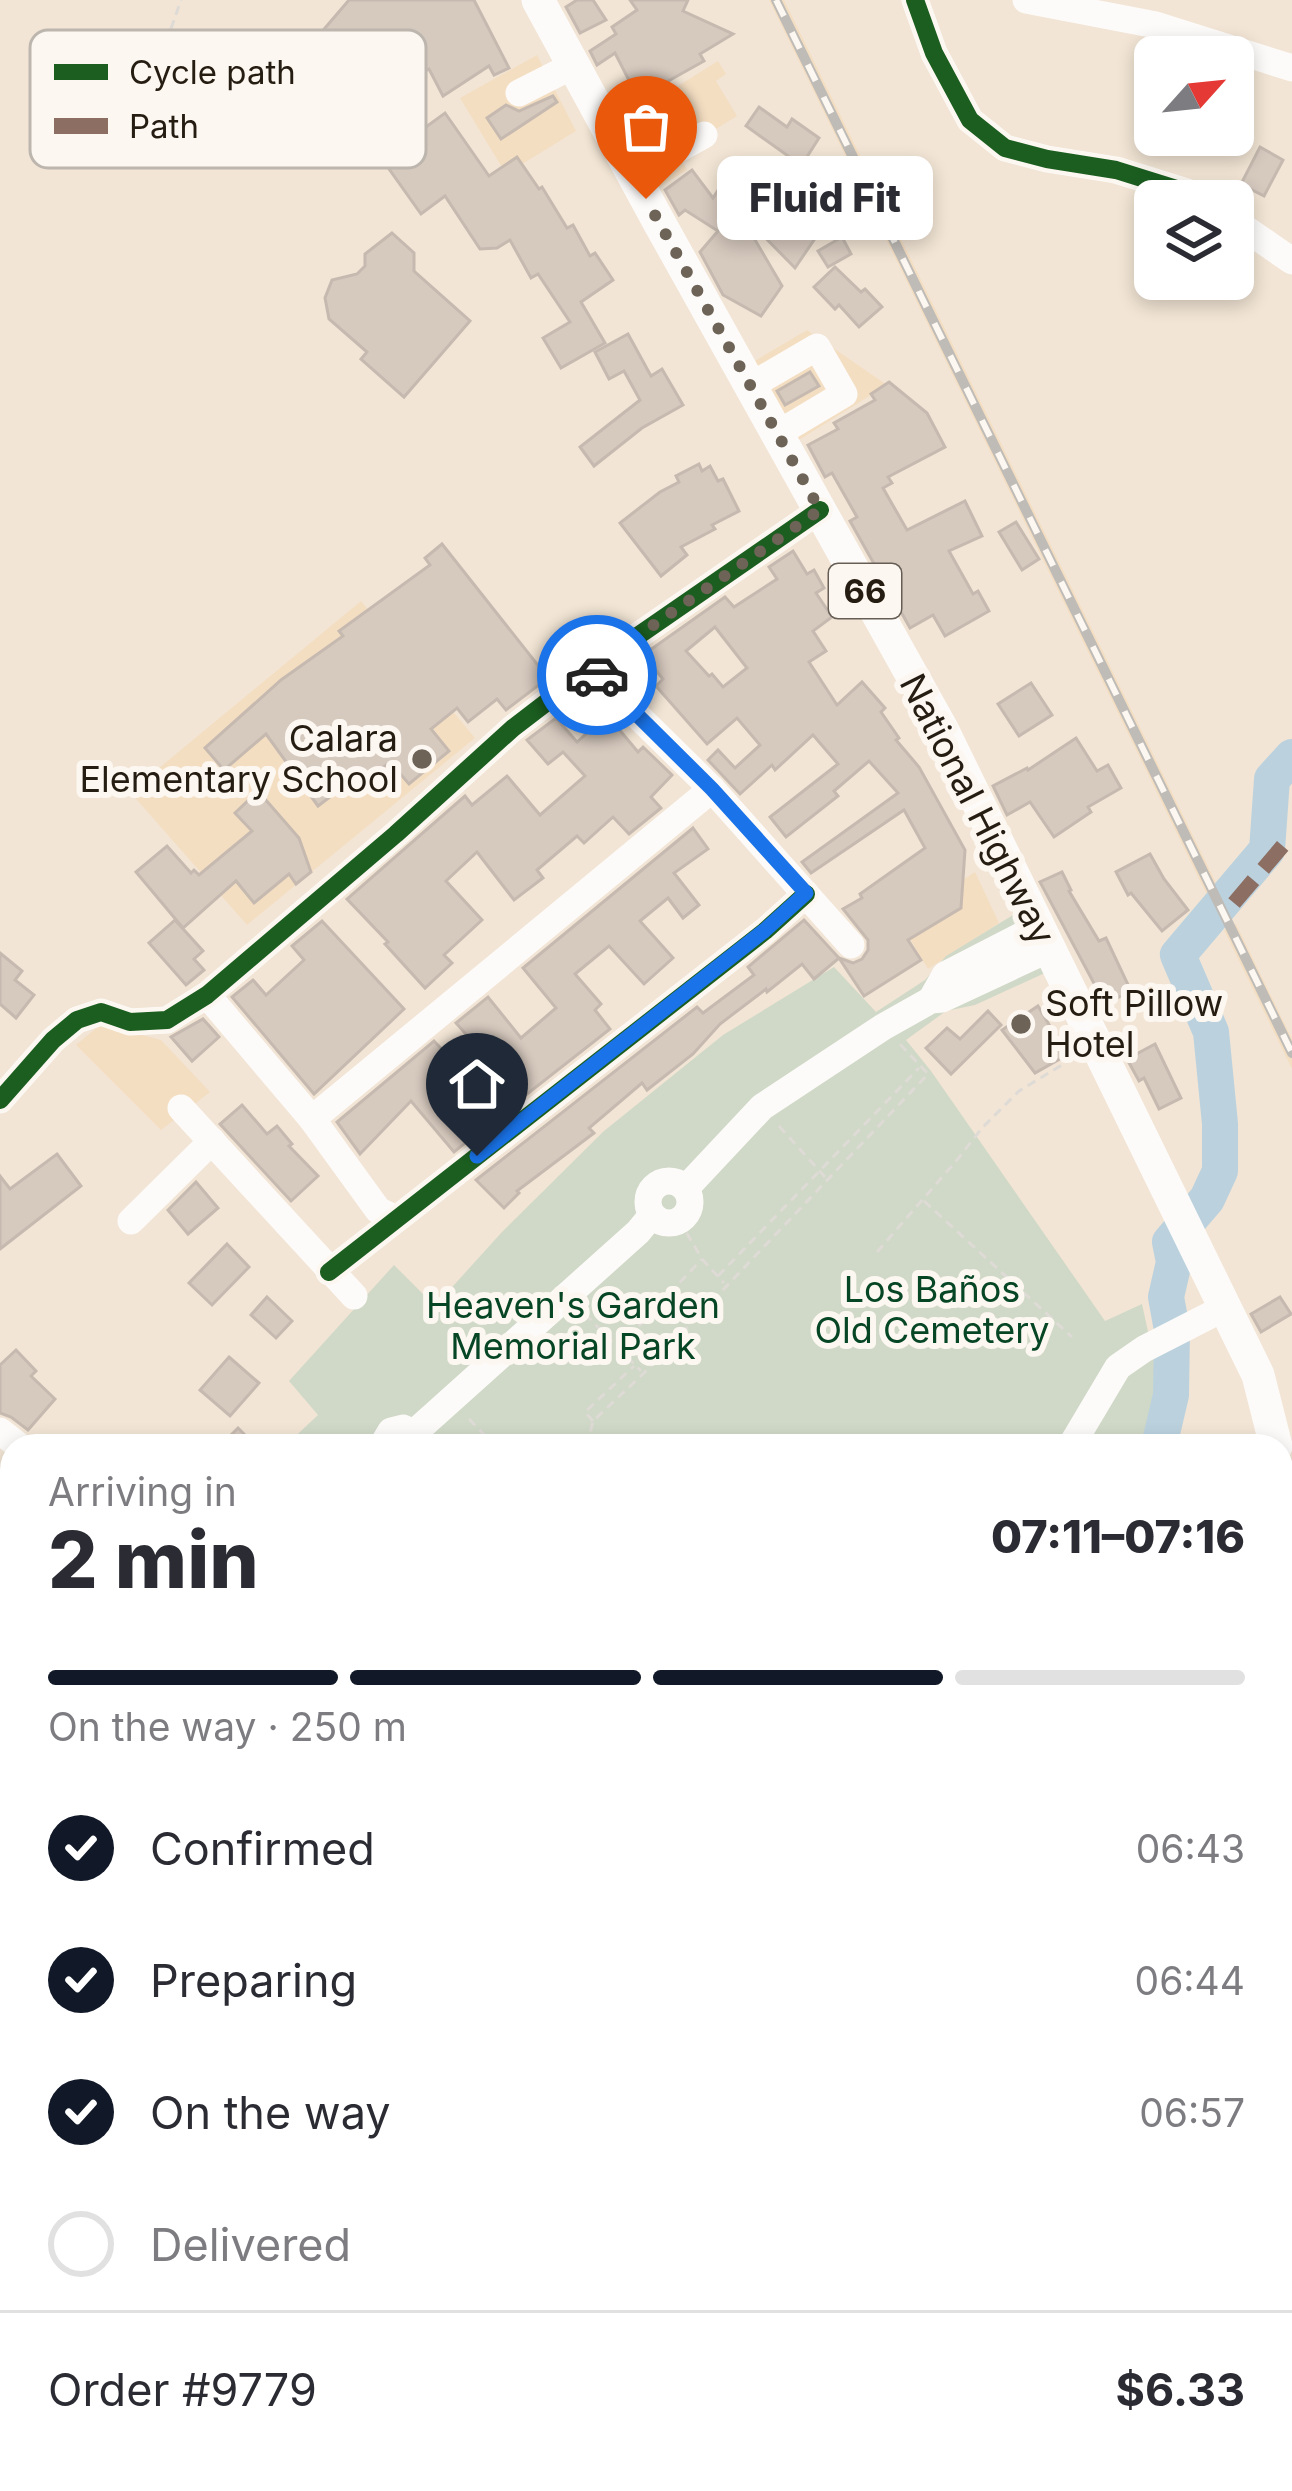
<!DOCTYPE html>
<html lang="en">
<head>
<meta charset="utf-8">
<style>
  body { margin:0; font-family:Inter,sans-serif; background:#f7f7f7; color:#2b2b33; height:100vh; display:flex; flex-direction:column; font-size:45px; white-space:nowrap }
  * { box-sizing:border-box; margin:0 }
  p { font-size:39px; color:#7c7c81 }
  .icon { flex:none; width:66px; height:66px; fill:none; stroke:currentColor; stroke-width:2; stroke-linecap:round; stroke-linejoin:round }
  .map { position:relative; flex:1; overflow:hidden }
  .side { position:absolute; left:0px; top:1434px; width:1293px; height:1059px; display:flex; flex-direction:column; background:#fff; border-radius:36px 36px 0 0; box-shadow:0 6px 18px #0003 }
  .side>* { flex:none }
  .needle { width:78px; rotate:63deg }
  .fabs { position:absolute; left:1134px; top:36px; display:grid; gap:24px }
  .fabs a { display:grid; place-items:center; width:120px; height:120px; border-radius:18px; background:#fff; box-shadow:0 6px 18px #0003; font-size:60px }
  .pin { position:absolute; display:grid; place-items:center; width:102px; height:102px; color:#fff; margin:-123px -51px; border-radius:50% 50% 50% 0; rotate:-45deg; box-shadow:0 0 12px #0007 }
  .pin .icon { rotate:45deg }
  .courier { position:absolute; display:grid; place-items:center; width:120px; height:120px; margin:-60px; border:9px solid #1a73e8; border-radius:50%; background:#fff; color:#222; box-shadow:0 3px 15px #0007 }
  .bubble { position:absolute; height:84px; border-radius:18px; background:#fff; box-shadow:0 6px 18px #0003; font-size:39px; font-weight:800; line-height:84px; text-align:center }
  .headline em { font-style:normal; font-weight:800 }
  .headline div { display:flex; flex-direction:column-reverse }
  .headline { display:flex; align-items:center; justify-content:space-between; height:204px; padding:0 48px }
  h1 { font-size:78px; font-weight:800; line-height:90px }
  .bar { display:grid; grid-template-columns:repeat(4,1fr); gap:18px 12px; align-content:center; height:144px; padding:0 48px }
  .bar i { height:15px; border-radius:9px; background:#e1e1e2 }
  .bar .current { background:#111827 }
  .bar p { grid-column:span 4 }
  .line { display:flex; align-items:center; gap:30px; padding:0 48px; border-top:3px solid #e1e1e2 }
  .line div { flex:1 }
  ol { padding:0 48px; list-style:none }
  li { display:flex; align-items:center; gap:36px; height:132px }
  li p { margin-inline-start:auto }
  li .icon { padding:12px; border-radius:50%; background:#111827; color:#fff; stroke-width:4 }
  li:last-child { color:#7c7c81 }
  li i { width:66px; height:66px; border:6px solid #e1e1e2; border-radius:50% }
  .map>svg:first-child { display:block }
</style>
</head>
<body>
<div class="map">
<svg width="1292" height="2491" viewBox="0 0 1292 2491">
  <rect width="100%" height="100%" fill="#f2e5d5"/>
  <g fill="#f4dec2">
    <path d="M769,0H784L1221,893L1218,894L1209,899Z"/>
    <path d="M537,55L576,131L506,174L460,98Z"/>
    <path d="M718,61L726,74L716,81L737,116L677,153L687,170L654,190L619,123Z"/>
    <path d="M807,330L887,385L786,448L741,369Z"/>
    <path d="M361,601L475,738L247,925L130,792Z"/>
    <path d="M975,872L999,923L928,969L899,921Z"/>
    <path d="M1236,924L1292,1039V1069L1224,930Z"/>
    <path d="M101,1024L161,1040L210,1092L161,1130L76,1045Z"/>
  </g>
  <path fill="#d0d9c7" d="M1028,906L1058,967L975,1005L946,1011L906,1040L931,1071L1105,1321L1142,1304L1161,1392L1140,1446H285L318,1415L289,1381L394,1265L435,1306L502,1232L604,1131L723,1035L834,967L876,1012L925,980L946,956Z"/>
  <g fill="none" stroke-linecap="round" stroke-linejoin="round">
    <path stroke="#bbd2de" stroke-width="6" d="M0,2343H12"/>
    <g stroke="#bbd2de" stroke-width="36">
      <path d="M1159,1446L1171,1395L1172,1330L1166,1297L1174,1262L1170,1242L1207,1199L1220,1171V1124L1211,1032L1178,955L1267,850L1272,779L1292,757"/>
      <path d="M0,1800H12"/>
    </g>
  </g>
  <g fill="#d6c9be" stroke="#c6bab0" stroke-width="3" fill-rule="evenodd">
    <path d="M349,0H474L509,68L494,75L489,66L443,96L429,69L416,76L403,63L396,67L374,34L339,62L364,90L320,128L301,106L325,85L301,56Z"/>
    <path d="M577,0H593L606,20L580,33L566,7Z"/>
    <path d="M630,0H688L683,11L733,34L700,54L704,61L638,98L615,53L597,65L590,51L616,34L612,27L637,10Z"/>
    <path d="M553,96L557,102L501,139L487,118L506,105L519,111Z"/>
    <path d="M759,107L787,127L792,119L819,138L805,160L830,183L796,219L816,237L795,268L747,219L744,221L782,286L761,316L723,295L700,252L718,231L685,210L679,215L665,190L692,170L713,198L736,162L770,184L791,158L746,126Z"/>
    <path d="M445,113L489,176L517,157L539,189L542,187L567,228L573,225L590,256L595,253L613,280L581,302L605,343L561,368L543,338L570,322L538,274L531,278L510,240L497,248L480,249L445,196L421,214L382,159Z"/>
    <path d="M1260,147L1283,160L1264,196L1241,184Z"/>
    <path d="M392,233L414,253V271L470,321L404,397L361,359L367,352L329,319L325,298L332,280L357,274L365,266V254Z"/>
    <path d="M842,237L851,254L828,267L818,251Z"/>
    <path d="M835,267L861,292L865,289L882,307L859,327L839,305L835,309L814,287Z"/>
    <path d="M628,334L651,376L662,369L683,405L642,428L594,466L580,447L640,400L624,371L609,379L595,352Z"/>
    <path d="M810,372L819,386L785,405L777,391Z"/>
    <path d="M889,382L927,413L945,447L888,477L892,483L883,488L907,530L965,501L982,536L949,551L973,594L978,591L989,611L945,636L933,615L910,628L850,521L857,517L832,473L825,477L808,445L838,429L834,423L875,400L871,394Z"/>
    <path d="M699,464L702,471L710,466L718,481L723,479L739,511L712,525L715,529L681,547L687,555L661,576L620,523L660,492L679,482L676,476Z"/>
    <path d="M1016,522L1039,559L1022,570L999,532Z"/>
    <path d="M442,544L548,678L506,710L497,699L468,722L457,708L431,729L449,751L409,784L390,762L357,787L352,780L318,806L266,734L224,770L205,748L281,680L343,636L339,631L430,565L425,558Z"/>
    <path d="M793,551L807,574L814,570L824,588L816,593L832,617L813,631L826,651L809,662L837,705L862,682L885,708L881,712L899,738L896,740L919,767L965,850L961,908L908,940L921,960L864,996L839,958L853,963L862,959L868,950V940L843,909L862,898L860,894L925,848L904,810L811,873L802,862L898,793L869,761L834,791L838,796L786,837L770,817L838,764L813,735L775,770L772,765L740,794L708,760L718,750L735,768L760,745L737,718L707,744L656,686L663,679L643,655L725,597L734,607L777,579L769,567ZM715,627L747,668L723,687L712,674L709,676L686,651Z"/>
    <path d="M1031,683L1052,715L1019,736L998,704Z"/>
    <path d="M607,715L638,752L643,747L672,775L651,797L661,808L629,834L613,817L584,843L577,836L537,870L543,878L514,900L477,852L446,881L482,920L444,955L452,963L425,988L385,944L388,942L347,899L465,796L472,805L507,776L540,815L585,776L563,752L548,764L527,740L556,718L577,742Z"/>
    <path d="M1076,738L1097,771L1108,765L1121,788L1088,807L1091,812L1054,837L1030,802L1007,815L993,786L1027,768L1028,770Z"/>
    <path d="M258,791L299,838L311,872L296,884L289,874L254,903L236,881L183,928L136,872L167,846L191,873L194,870L199,875L252,831L235,813Z"/>
    <path d="M693,828L708,849L674,873L699,905L683,918L668,898L640,921L673,958L644,984L609,946L575,974L601,1004L595,1010L610,1029L517,1102L505,1088L473,1115L484,1128L454,1152L411,1101L360,1154L337,1122L434,1041L477,1086L496,1068L456,1023L488,997L521,1038L556,1008L523,968Z"/>
    <path d="M1150,854L1164,879L1188,910L1162,931L1131,893L1128,895L1116,872Z"/>
    <path d="M1062,872L1071,890L1069,891L1099,941L1106,938L1131,991L1105,1004L1040,882Z"/>
    <path d="M175,920L203,951L194,959L204,970L186,985L149,943Z"/>
    <path d="M804,920L839,958L814,979L802,964L767,992L766,989L720,1024L693,1054L647,1090L642,1083L589,1128L594,1133L517,1191L519,1193L504,1208L476,1180L697,1007L703,1013L754,975L748,967Z"/>
    <path d="M322,921L404,1009L314,1094L232,997L253,980L266,995L304,960L292,946Z"/>
    <path d="M0,953L22,971L15,980L34,995L16,1018L0,1004Z"/>
    <path d="M1038,1006L1067,1055L1035,1073L1002,1030Z"/>
    <path d="M988,1011L1001,1025L951,1074L926,1048L947,1028L960,1039Z"/>
    <path d="M203,1019L219,1037L192,1061L171,1037Z"/>
    <path d="M1155,1044L1181,1098L1159,1109L1144,1078L1139,1081L1127,1059Z"/>
    <path d="M242,1105L267,1134L277,1126L292,1144L289,1146L318,1176L291,1201L220,1124Z"/>
    <path d="M57,1154L81,1186L0,1249V1176L10,1189Z"/>
    <path d="M196,1182L218,1208L188,1234L168,1210Z"/>
    <path d="M227,1244L249,1267L212,1305L189,1283Z"/>
    <path d="M267,1297L292,1321L276,1338L251,1315Z"/>
    <path d="M1280,1297L1291,1314L1261,1332L1251,1314Z"/>
    <path d="M16,1350L36,1371L31,1376L55,1399L28,1430L11,1417L0,1413V1365Z"/>
    <path d="M229,1357L259,1383L230,1416L200,1390Z"/>
    <path d="M238,1428L256,1446H220Z"/>
  </g>
  <g fill="none" stroke-linecap="round" stroke-linejoin="round">
    <g stroke="#dedad5" stroke-width="3" stroke-dasharray="9 6" stroke-linecap="butt">
      <path d="M166,43L181,0"/>
      <path d="M779,1126L825,1177"/>
      <path d="M924,1201L1072,1337"/>
      <path d="M679,1220L702,1259L724,1283"/>
      <path d="M877,1252L957,1160L982,1128L1019,1091L1075,1057"/>
      <path d="M718,1276L919,1068"/>
      <path d="M585,1314L641,1371"/>
      <path d="M618,1348L702,1259"/>
      <path d="M469,1419L495,1446"/>
      <path d="M593,1421L585,1412L634,1366"/>
      <path d="M587,1446L593,1421L644,1373L928,1074L899,1043"/>
    </g>
    <g stroke="#fdfbf9" stroke-width="27">
      <path d="M915,0L934,53L970,120L1005,148L1047,159L1116,170L1196,195L1204,201"/>
      <path d="M1026,0L1156,25L1292,68"/>
      <path d="M519,93L574,65"/>
      <path d="M633,174L704,135"/>
      <path d="M1233,220L1292,261"/>
      <path d="M750,386L817,347L844,394L777,434"/>
      <path d="M590,669L712,789L851,945"/>
      <path d="M207,995L312,1119L378,1210L396,1219"/>
      <path d="M931,1000L945,975L1038,927"/>
      <path d="M0,1100L53,1040L77,1020L101,1012L130,1022L167,1020L207,995L396,834L513,728L590,669L820,510"/>
      <path d="M181,1108L354,1296"/>
      <path d="M312,1119L712,789"/>
      <circle cx="669" cy="1202" r="21"/>
      <path d="M686,1188L762,1107L883,1027L931,1000L942,999L1049,949"/>
      <path d="M131,1221L212,1141"/>
      <path d="M329,1272L765,931L806,894"/>
      <path d="M0,1431L19,1446"/>
      <path d="M414,1433L638,1232L652,1215"/>
      <path d="M382,1446L391,1431L403,1428L414,1433L420,1446"/>
      <path d="M1071,1446L1118,1367L1144,1349L1226,1307"/>
      <path d="M1281,2134L1292,2140"/>
      <path d="M1281,2181L1292,2185"/>
      <path d="M0,2197L12,2191"/>
      <path d="M859,2491L866,2481"/>
    </g>
    <g stroke="#fdfbf9" stroke-width="33">
      <path d="M538,0L660,224L942,729L1258,1375L1276,1446"/>
      <path d="M1281,1481L1285,1517L1281,1702"/>
      <path d="M1271,2481L1272,2491"/>
    </g>
    <g stroke="#bfbbb7" stroke-width="10">
      <path id="rail" d="M776,0L1292,1053"/>
    </g>
    <use href="#rail" stroke="#fcf7f1" stroke-width="6" stroke-dasharray="18" stroke-linecap="butt"/>
    <path stroke="#8d6e63" stroke-width="15" stroke-dasharray="30 15" stroke-linecap="butt" d="M1234,903L1292,835"/>
    <g stroke="#fcf7f1" stroke-width="26">
      <g id="cycleway">
        <path d="M915,0L934,53L970,120L1005,148L1047,159L1116,170L1196,195L1204,201"/>
        <path d="M0,1100L53,1040L77,1020L101,1012L130,1022L167,1020L207,995L396,834L513,728L590,669L820,510"/>
        <path d="M329,1272L765,931L806,894"/>
      </g>
    </g>
    <use href="#cycleway" stroke="#1b5e20" stroke-width="18"/>
  </g>
  <g fill="none" stroke-linecap="round" stroke-linejoin="round">
    <path stroke="#6d6356" stroke-width="12" stroke-dasharray="0 21.6" d="M597,675L590,669L820,510L646,199"/>
    <path stroke="#1a73e8" stroke-width="15" d="M477,1156L764,931L806,893L712,789L597,675"/>
  </g>
  <g fill="#6d6356" stroke="#fcf7f1" stroke-width="4.5">
    <circle cx="422" cy="759" r="12"/>
    <circle cx="1021" cy="1024" r="12"/>
  </g>
  <g text-anchor="middle" dominant-baseline="central" stroke-width="12" stroke-linejoin="round" paint-order="stroke">
    <rect fill="#fcf7f1" stroke="#665e55" stroke-width="3" x="829" y="564" width="72" height="54" rx="9"/>
    <g font-size="33" font-weight="bold" fill="#261d12">
      <text x="865" y="591">66</text>
    </g>
    <g font-size="36" fill="#261d12" stroke="#fcf7f1" text-anchor="end">
      <text x="398" y="738">Calara<tspan x="398" dy="41">Elementary School</tspan></text>
      <text x="1045" y="1003" text-anchor="start">Soft Pillow<tspan x="1045" dy="41">Hotel</tspan></text>
    </g>
    <g font-size="36" fill="#261d12" stroke="#fcf7f1">
      <text transform="translate(978 809) rotate(63)">National Highway</text>
    </g>
    <g font-size="36" fill="#064625" stroke="#fcf7f1">
      <text x="932" y="1289">Los Baños<tspan x="932" dy="41">Old Cemetery</tspan></text>
      <text x="573" y="1305">Heaven's Garden<tspan x="573" dy="41">Memorial Park</tspan></text>
    </g>
  </g>
  <rect x="30" y="30" width="396" height="138" rx="18" fill="#fcf7f1" stroke="#bcb6ae" stroke-width="3"/>
  <rect x="54" y="64" width="54" height="16" fill="#1b5e20"/>
  <rect x="54" y="118" width="54" height="16" fill="#8d6e63"/>
  <g font-size="33" fill="#261d12">
    <text x="129" y="84">Cycle path</text>
    <text x="129" y="138">Path</text>
  </g>
</svg>
<div class="fabs">
<a><svg class="needle" viewBox="-14 -14 28 28"><path d="M0-13l5 13h-10z" fill="#e53935"/><path d="M0 13l5-13h-10z" fill="#7c7c81"/></svg></a>
<a><svg class="icon" aria-label="layers" viewBox="0 0 24 24"><path d="M12 4l9 5-9 5-9-5zM3 14l9 5 9-5"/></svg></a>
</div>
<div class="pin" style="left:646px;top:199px;background:#ea580c"><svg class="icon" aria-label="bag" viewBox="0 0 24 24"><path d="M5 8h14l-1 12H6zM9 8a3 3 0 0 1 6 0"/></svg></div>
<div class="pin" style="left:477px;top:1156px;background:#1f2937"><svg class="icon" aria-label="home" viewBox="0 0 24 24"><path d="M3 11l9-7 9 7M6 9v11h12V9"/></svg></div>
<div class="courier" style="left:597px;top:675px"><svg class="icon" aria-label="car" viewBox="0 0 24 24"><path d="M5 17H2v-5l4-1 3-4h7l3 4 3 1v5h-3M9 17h6M6 11h13"/><circle cx="7" cy="17" r="2"/><circle cx="17" cy="17" r="2"/></svg></div>
<div class="bubble" style="left:717px;top:156px;width:216px">Fluid Fit</div>
<section class="side">
<div class="headline"><div><h1>2 min</h1><p>Arriving in</p></div><em>07:11–07:16</em></div>
<div class="bar"><i class="current"></i><i class="current"></i><i class="current"></i><i></i><p>On the way · 250 m</p></div>
<ol>
<li><svg class="icon" aria-label="check" viewBox="0 0 24 24"><path d="M5 12l5 5 9-10"/></svg>Confirmed<p>06:43</p></li>
<li><svg class="icon" aria-label="check" viewBox="0 0 24 24"><path d="M5 12l5 5 9-10"/></svg>Preparing<p>06:44</p></li>
<li><svg class="icon" aria-label="check" viewBox="0 0 24 24"><path d="M5 12l5 5 9-10"/></svg>On the way<p>06:57</p></li>
<li><i></i>Delivered</li>
</ol>
<div class="line" style="height:156px"><div>Order #9779</div><b>$6.33</b></div>
</section>
</div>
</body>
</html>
